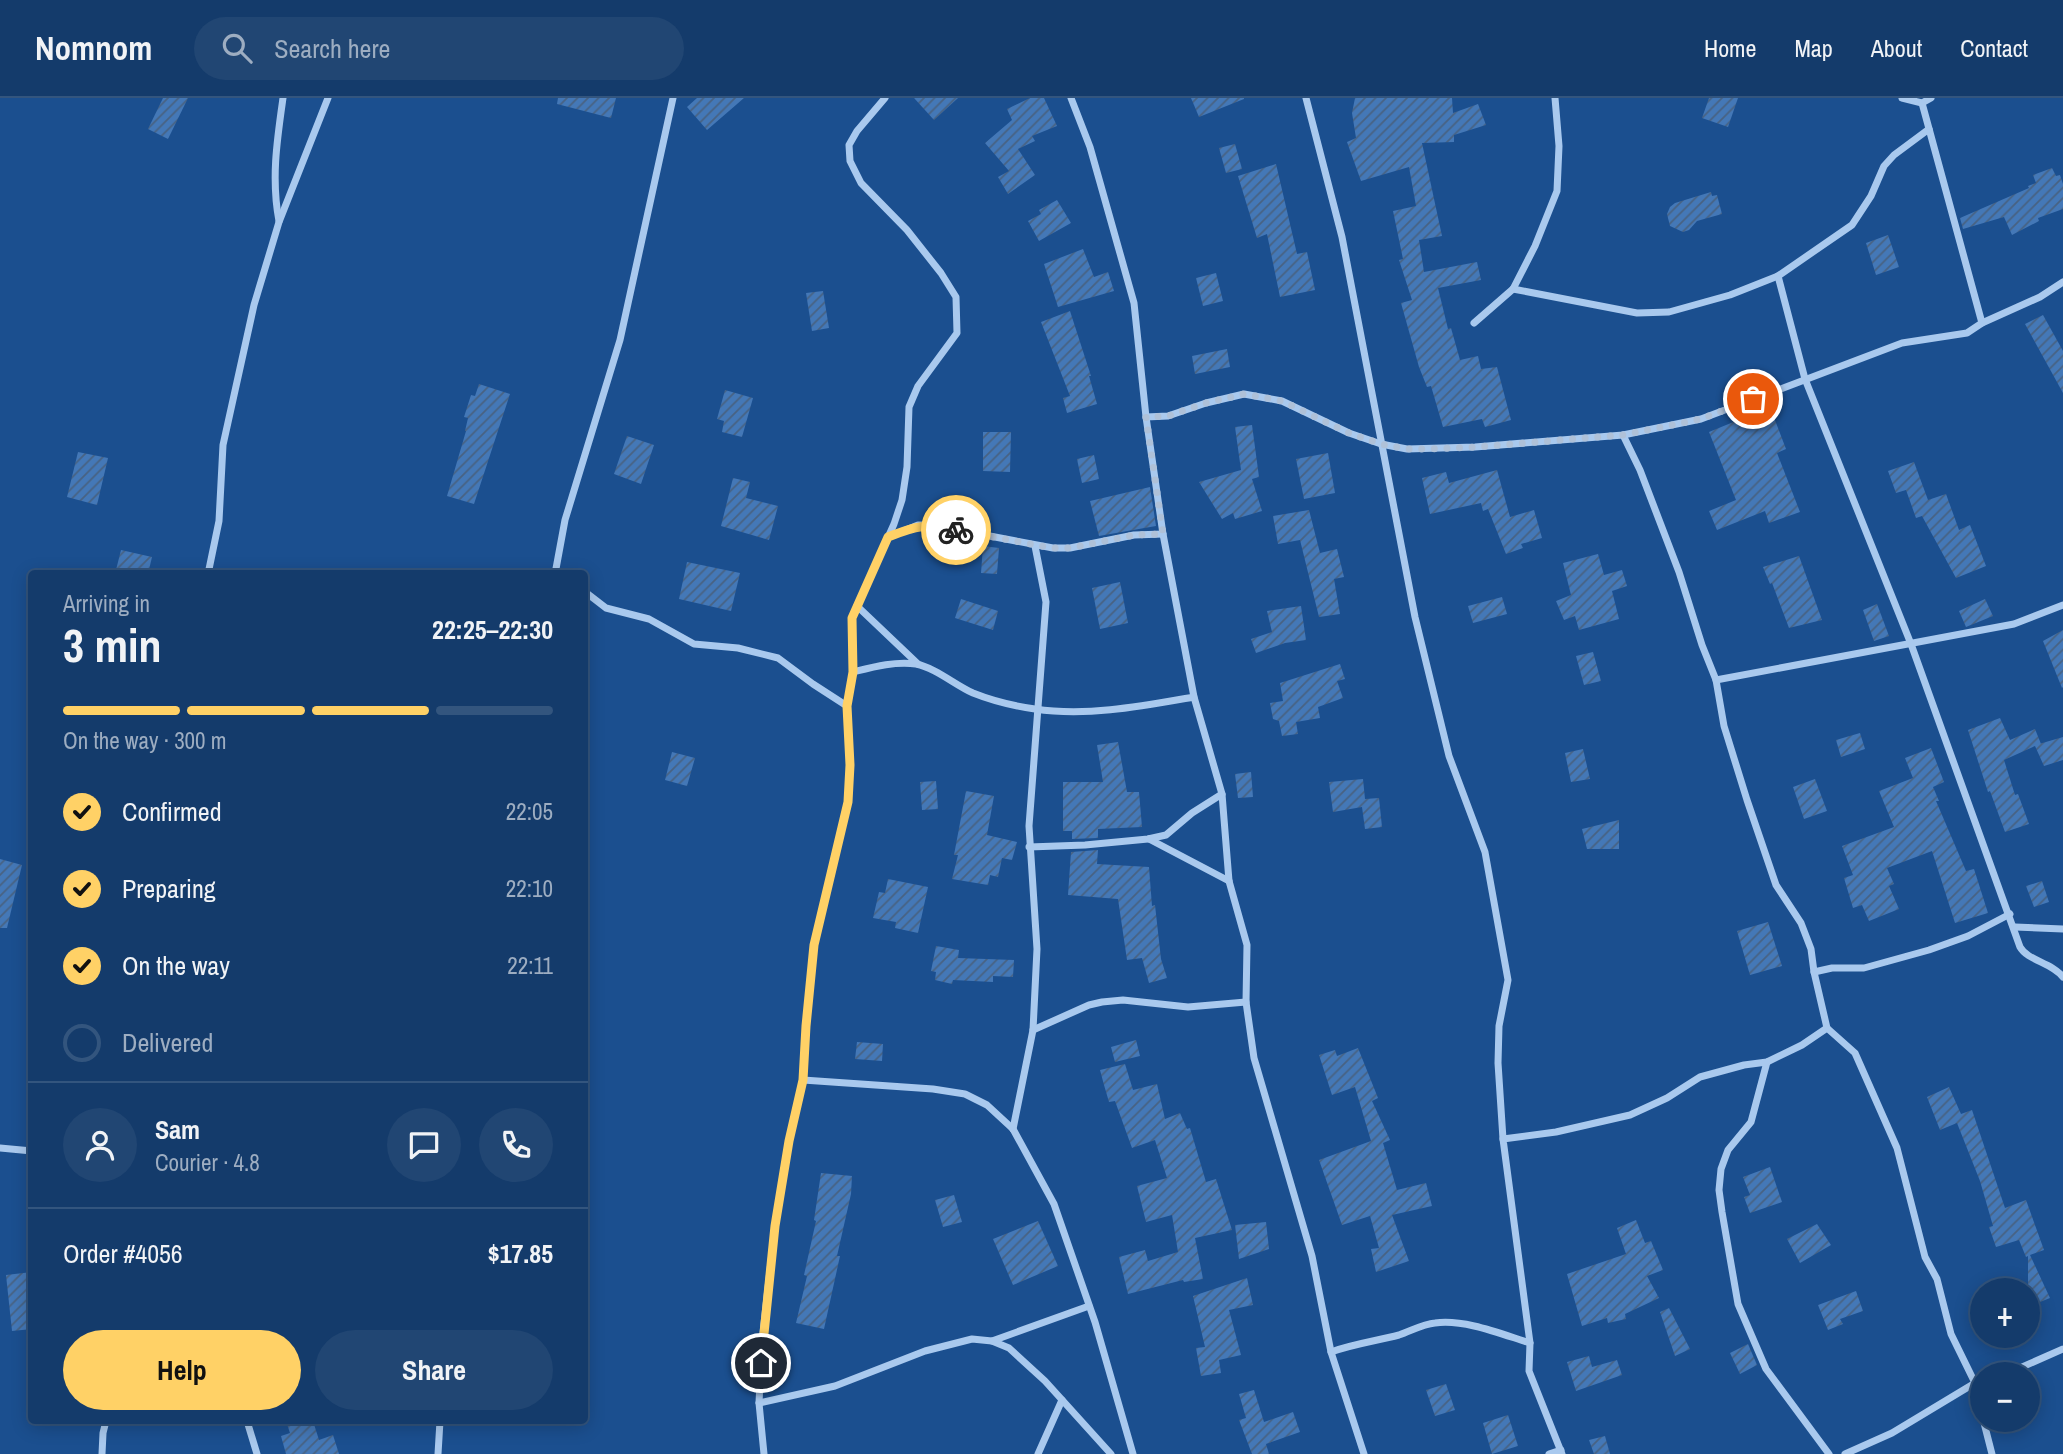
<!DOCTYPE html>
<html lang="en">
<head>
<meta charset="utf-8">
<style>
  body { margin:0; font-family:"Archivo Narrow",sans-serif; background:#214673; color:#f1f3f6; height:100vh; display:flex; flex-direction:column; font-size:26px; white-space:nowrap }
  * { box-sizing:border-box; margin:0 }
  p { font-size:23px; color:#9dadc1 }
  .icon { flex:none; width:38px; height:38px; fill:none; stroke:currentColor; stroke-width:2; stroke-linecap:round; stroke-linejoin:round }
  .map { position:relative; flex:1; overflow:hidden }
  .side { position:absolute; left:28px; top:472px; width:560px; height:854px; display:flex; flex-direction:column; background:#143b6b; border-radius:7px; box-shadow:0 4px 18px #0003,0 0 0 2px #33557e }
  .side>* { flex:none }
  .tools { position:absolute; left:1970px; top:1180px; display:grid; gap:14px }
  .tools a { display:grid; place-items:center; width:70px; height:70px; border-radius:50%; background:#143b6b; box-shadow:0 4px 18px #0003,0 0 0 2px #33557e; font-size:35px }
  .pin { position:absolute; display:grid; place-items:center; width:60px; height:60px; color:#fff; margin:-30px; border:4px solid #fff; border-radius:50%; box-shadow:0 2px 7px #0007 }
  .courier { position:absolute; display:grid; place-items:center; width:70px; height:70px; margin:-35px; border:5px solid #ffd166; border-radius:50%; background:#fff; color:#222; box-shadow:0 2px 9px #0007 }
  .overview em { font-style:normal; font-weight:700 }
  .overview div { display:flex; flex-direction:column-reverse }
  .overview { display:flex; align-items:center; justify-content:space-between; height:119px; padding:0 35px }
  h1 { font-size:46px; font-weight:700; line-height:52px }
  .bar { display:grid; grid-template-columns:repeat(4,1fr); gap:10px 7px; align-content:center; height:84px; padding:0 35px }
  .bar i { height:9px; border-radius:5px; background:#33557e }
  .bar .active { background:#ffd166 }
  .bar p { grid-column:span 4 }
  .line { display:flex; align-items:center; gap:18px; padding:0 35px; border-top:2px solid #33557e }
  .line div { flex:1 }
  .round { display:grid; place-items:center; flex:none; width:74px; height:74px; border-radius:37px; background:#214673 }
  ol { padding:0 35px; list-style:none }
  li { display:flex; align-items:center; gap:21px; height:77px }
  li p { margin-inline-start:auto }
  li .icon { padding:7px; border-radius:50%; background:#ffd166; color:#111; stroke-width:4 }
  li:last-child { color:#9dadc1 }
  li i { width:38px; height:38px; border:4px solid #33557e; border-radius:50% }
  .cta { display:flex; gap:14px; margin-top:auto; padding:14px 35px }
  .cta a { flex:1; height:80px; border-radius:42px; background:#ffd166; color:#111; font-size:28px; font-weight:700; line-height:80px; text-align:center }
  .cta a+a { background:#214673; color:#f1f3f6 }
  header { display:flex; align-items:center; gap:42px; box-sizing:border-box; height:98px; padding:0 35px; background:#143b6b; border-bottom:2px solid #33557e }
  header strong { font-size:33px }
  nav { display:flex; gap:38px; margin-inline-start:auto; font-size:24px }
  .search { width:490px; height:63px; background:#214673; display:flex; align-items:center; gap:18px; box-sizing:border-box; padding:0 24px; border-radius:38px; color:#9dadc1; font-size:26px }
  .map>svg:first-child { display:block }
</style>
</head>
<body>
<header>
<strong>Nomnom</strong>
<div class="search"><svg class="icon" aria-label="search" viewBox="0 0 24 24"><circle cx="10" cy="10" r="6"/><path d="M15 15l6 6"/></svg>Search here</div>
<nav><a>Home</a><a>Map</a><a>About</a><a>Contact</a></nav>
</header>
<div class="map">
<svg width="2063" height="1356" viewBox="0 0 2063 1356">
  <defs>
    <pattern id="building-hatch" width="6" height="6" patternUnits="userSpaceOnUse" patternTransform="scale(1.75)"><rect width="6" height="6" fill="#4478b7"/><path d="M-1 1l2-2M0 6l6-6M5 7l2-2" fill="none" stroke="#486282"/></pattern>
  </defs>
  <rect width="100%" height="100%" fill="#1b4f8f"/>
  <g fill="url(#building-hatch)">
    <path d="M163,0H188L168,41L148,31Z"/>
    <path d="M558,0H616L611,20L557,6Z"/>
    <path d="M697,0H744L707,32L687,9Z"/>
    <path d="M914,0H958L934,22Z"/>
    <path d="M1030,0H1044L1057,28L1032,38L1035,43L1018,51L1035,77L1008,96L998,79L1009,73L985,45L1012,22L1007,11Z"/>
    <path d="M1191,0H1244V1L1199,19Z"/>
    <path d="M1355,0H1452L1453,15L1478,6L1486,27L1454,37V44L1422,45L1442,138L1419,142L1424,174L1477,164L1481,182L1438,190L1448,231L1451,230L1460,262L1478,258L1481,271L1497,269L1511,322L1485,329L1482,321L1443,329L1431,288L1427,289L1419,269L1401,205L1412,202L1399,162L1403,161L1393,113L1416,108L1409,69L1361,83L1347,44L1356,40L1352,15Z"/>
    <path d="M1709,0H1738L1728,29L1702,20Z"/>
    <path d="M1235,46L1242,71L1226,75L1219,50Z"/>
    <path d="M1276,66L1297,156L1307,154L1315,192L1280,199L1267,136L1257,140L1238,78Z"/>
    <path d="M2052,70L2056,78L2060,77L2063,86V111L2038,120L2039,123L2012,137L2004,119L1963,131L1960,120L2029,90L2028,88L2036,85L2033,77Z"/>
    <path d="M1711,94L1712,98L1717,97L1722,116L1697,123L1689,132L1683,134L1670,128L1667,116L1670,109L1675,105Z"/>
    <path d="M1057,102L1071,125L1039,143L1028,123L1041,116L1039,112Z"/>
    <path d="M1888,137L1899,169L1876,177L1866,145Z"/>
    <path d="M1083,151L1094,179L1108,174L1114,193L1058,209L1044,166Z"/>
    <path d="M1216,175L1223,203L1203,208L1196,180Z"/>
    <path d="M823,193L829,230L812,233L806,195Z"/>
    <path d="M1070,213L1091,278H1089L1097,306L1067,315L1063,300L1070,298L1041,224Z"/>
    <path d="M2043,217L2063,253V295L2025,226Z"/>
    <path d="M1227,251L1230,269L1195,276L1192,258Z"/>
    <path d="M479,286L510,296L474,406L447,398L466,333H465L468,320L464,319L471,297L475,298Z"/>
    <path d="M725,292L753,300L742,339L722,334L724,323L717,321Z"/>
    <path d="M1770,309L1786,351L1777,355L1800,414L1769,425L1765,413L1717,432L1709,413L1736,402L1709,334Z"/>
    <path d="M1252,327L1259,379L1252,381L1262,413L1235,421L1233,415L1222,421L1199,384L1241,372L1235,329Z"/>
    <path d="M983,334H1011L1010,374L983,373Z"/>
    <path d="M627,338L654,347L641,386L614,376Z"/>
    <path d="M78,354L108,360L97,407L67,399Z"/>
    <path d="M1328,355L1335,395L1304,401L1296,361Z"/>
    <path d="M1094,357L1099,381L1082,385L1077,361Z"/>
    <path d="M1914,364L1928,402L1946,396L1959,432L1970,427L1986,468L1956,480L1922,418L1916,420L1906,392L1896,395L1888,373Z"/>
    <path d="M1497,372L1510,419L1534,412L1542,440L1521,446L1523,450L1506,456L1488,411L1483,413L1481,405L1430,416L1422,380L1446,374L1449,385Z"/>
    <path d="M733,380L750,384L746,400L778,408L769,442L721,428Z"/>
    <path d="M1150,389L1156,428L1099,438L1090,403Z"/>
    <path d="M1309,412L1320,455L1337,451L1344,479L1334,481L1340,516L1319,519L1300,442L1278,446L1273,418Z"/>
    <path d="M983,448L999,450L997,476L981,475Z"/>
    <path d="M121,452L152,459L148,476H115Z"/>
    <path d="M1598,456L1604,477L1622,472L1627,488L1612,493L1619,521L1579,532L1575,518L1564,522L1556,503L1571,497L1563,465Z"/>
    <path d="M1799,458L1822,522L1789,530L1772,485L1770,486L1763,469Z"/>
    <path d="M687,464L740,475L731,513L679,501Z"/>
    <path d="M1120,484L1128,525L1100,531L1092,490Z"/>
    <path d="M1502,499L1507,516L1473,525L1468,508Z"/>
    <path d="M961,501L998,513L993,532L955,520Z"/>
    <path d="M1985,501L1993,518L1966,529L1959,513Z"/>
    <path d="M1877,506L1889,538L1874,543L1863,512Z"/>
    <path d="M1301,508L1306,542L1285,545L1256,555L1251,541L1272,534L1267,513Z"/>
    <path d="M2063,532V589L2062,590L2043,543Z"/>
    <path d="M1593,554L1601,583L1584,587L1576,558Z"/>
    <path d="M1340,566L1345,581L1337,583L1343,600L1318,609L1320,620L1296,624L1298,636L1282,638L1279,623L1273,621L1270,605L1283,603L1280,585Z"/>
    <path d="M2000,620L2010,642L2035,631L2041,646H2039L2063,639V662L2044,668L2035,648L2004,662L2015,697L2018,696L2029,726L2005,734L1990,693L1988,694L1968,632Z"/>
    <path d="M1860,635L1865,651L1841,659L1836,642Z"/>
    <path d="M1118,644L1127,694H1139L1142,729L1098,731V740L1072,741V733H1063V684H1103L1097,647Z"/>
    <path d="M1931,650L1944,684L1933,689L1939,703H1936L1966,773L1974,771L1988,815L1955,825L1932,753L1887,770L1894,786L1889,788L1899,811L1869,823L1862,807L1853,810L1844,780L1853,777L1842,748L1894,729L1879,693L1913,680L1905,660Z"/>
    <path d="M1583,651L1590,681L1571,684L1565,655Z"/>
    <path d="M672,654L695,660L687,688L665,682Z"/>
    <path d="M1251,674L1253,699L1238,700L1235,676Z"/>
    <path d="M1363,681L1365,701L1379,700L1382,729L1365,731L1362,709L1333,714L1329,684Z"/>
    <path d="M1815,681L1827,713L1804,721L1793,689Z"/>
    <path d="M936,683L938,711L922,712L920,684Z"/>
    <path d="M966,693L994,698L987,737L1017,744L1012,762L1002,760L998,779L990,777L988,787L952,781L958,757H954Z"/>
    <path d="M1619,722V751H1587L1582,731Z"/>
    <path d="M1098,752L1097,766L1149,769L1152,808L1155,807L1161,861L1167,880L1149,885L1142,860L1127,862L1118,801L1068,797L1071,754Z"/>
    <path d="M0,761L22,767L7,830H0Z"/>
    <path d="M888,781L928,789L918,835L895,830L896,824L873,820L879,794L885,795Z"/>
    <path d="M2042,783L2049,804L2034,809L2026,788Z"/>
    <path d="M1768,824L1782,868L1750,877L1737,833Z"/>
    <path d="M936,848L959,852L958,860L1014,862L1013,879L993,878V884L953,882L952,886L935,882L936,874L931,873Z"/>
    <path d="M1136,942L1140,958L1115,964L1111,949Z"/>
    <path d="M857,944L883,946L882,963L855,961Z"/>
    <path d="M1358,950L1378,1000L1372,1003L1390,1042L1383,1045L1397,1092L1426,1085L1432,1108L1392,1117L1409,1163L1376,1174L1371,1151L1379,1150L1370,1118L1342,1127L1319,1062L1371,1043L1355,989L1332,997L1319,957L1335,952L1337,958Z"/>
    <path d="M1125,966L1133,992L1157,986L1165,1021L1180,1015L1187,1031L1190,1030L1206,1084L1216,1081L1232,1132L1195,1140L1203,1181L1184,1184L1183,1182L1128,1196L1119,1159L1145,1152L1148,1163L1178,1154L1172,1117L1146,1124L1137,1088L1167,1080L1155,1042L1132,1050L1115,1003L1109,1004L1104,987L1100,972Z"/>
    <path d="M1949,989L1961,1016L1972,1012L2005,1110L2026,1102L2044,1152L2030,1157L2050,1200L2028,1209V1158L2026,1159L2019,1142L1996,1149L1989,1129L1993,1128L1980,1083L1957,1025L1940,1032L1927,999Z"/>
    <path d="M1770,1069L1782,1104L1750,1115L1744,1099L1750,1097L1743,1079Z"/>
    <path d="M821,1075L852,1078L851,1096L837,1158H840L824,1231L796,1225L807,1178L804,1177L816,1123L814,1122Z"/>
    <path d="M954,1097L962,1124L943,1129L935,1102Z"/>
    <path d="M1636,1122L1645,1145L1651,1143L1663,1172L1647,1178L1659,1200L1625,1216L1626,1221L1608,1225L1607,1220L1582,1228L1567,1176L1626,1156L1617,1130Z"/>
    <path d="M1038,1123L1058,1168L1013,1187L993,1141Z"/>
    <path d="M1266,1124L1269,1151L1239,1161L1235,1127Z"/>
    <path d="M1817,1126L1831,1147L1800,1165L1787,1141Z"/>
    <path d="M32,1174V1231L12,1233L6,1177Z"/>
    <path d="M1247,1180L1253,1207L1229,1212L1241,1257L1219,1262L1221,1275L1201,1278L1196,1250L1205,1249L1193,1198Z"/>
    <path d="M1856,1193L1863,1213L1840,1221L1843,1226L1828,1232L1818,1207Z"/>
    <path d="M1669,1210L1690,1251L1675,1258L1660,1214Z"/>
    <path d="M1748,1246L1757,1267L1740,1276L1730,1255Z"/>
    <path d="M1589,1258L1592,1269L1617,1262L1622,1277L1576,1293L1567,1264Z"/>
    <path d="M1446,1286L1455,1312L1435,1318L1426,1292Z"/>
    <path d="M1254,1292L1264,1324L1293,1314L1300,1334L1266,1346L1269,1356H1252L1239,1322L1246,1320L1239,1296Z"/>
    <path d="M1508,1317L1518,1348L1492,1356L1483,1325Z"/>
    <path d="M286,1323H313L319,1342L333,1337L339,1356H286L281,1338L290,1335Z"/>
    <path d="M1605,1338L1610,1356H1594L1589,1342Z"/>
  </g>
  <g fill="none" stroke-linecap="round" stroke-linejoin="round">
    <g stroke="#a9c9ee" stroke-width="7">
      <path d="M1071,0L1090,49L1134,205L1146,319L1163,436L1194,599L1222,696L1229,783L1247,847L1246,904L1254,960L1312,1158L1331,1254L1364,1356"/>
      <path d="M1306,0L1342,139L1415,519L1449,658L1485,754L1508,882L1499,928L1498,965L1503,1041"/>
      <path d="M1902,0L1922,5L1931,0"/>
      <path d="M1922,5L1982,225"/>
      <path d="M279,123C271,81 277,42 283,0"/>
      <path d="M1778,178L1805,281L1911,546L2020,849C2028,863 2051,864 2063,879"/>
      <path d="M1513,191L1637,215L1669,214L1730,197L1778,178L1852,127L1871,98L1884,68L1894,57L1929,31"/>
      <path d="M1474,225L1513,191L1535,148L1557,93L1559,48L1555,0"/>
      <path d="M1146,319L1168,318L1206,305L1244,296L1282,303L1349,335L1381,346L1407,351L1475,349L1623,337L1701,321L1902,245L1967,235L1982,225L2040,199L2063,184"/>
      <path d="M1623,337L1640,372L1679,474L1702,547L1716,582L1724,628L1747,702L1776,787L1801,825L1811,851L1814,874"/>
      <path d="M889,439L918,427H932L1053,450H1070L1134,437L1163,436"/>
      <path d="M208,476L219,423L223,347L254,207L279,124L328,0"/>
      <path d="M555,476L565,422L620,242L673,0"/>
      <path d="M584,493L606,510L649,521L694,546L738,550L778,560L813,586L847,608"/>
      <path d="M857,508L918,566"/>
      <path d="M853,574C873,569 895,563 916,566C936,570 955,587 973,595C993,603 1014,608 1035,611C1087,619 1143,608 1194,599"/>
      <path d="M1716,582L2014,526L2063,507"/>
      <path d="M1149,741L1229,783"/>
      <path d="M1029,749L1085,747L1148,741L1166,737L1192,715L1222,696"/>
      <path d="M2015,829L2063,831"/>
      <path d="M1033,932L1089,907L1102,904L1123,902L1188,909L1246,904"/>
      <path d="M1767,964L1751,1024L1728,1052L1721,1071L1719,1092L1722,1114L1738,1206L1766,1271L1829,1356"/>
      <path d="M803,982L933,991L965,996L987,1007L1013,1031L1054,1106L1095,1224L1133,1356"/>
      <path d="M1013,1031L1033,932L1037,851L1029,728L1046,504L1035,448"/>
      <path d="M0,1050L32,1053"/>
      <path d="M992,1243L1089,1208"/>
      <path d="M1331,1254C1353,1246 1376,1243 1399,1237C1411,1233 1423,1226 1435,1225C1465,1221 1501,1236 1530,1245"/>
      <path d="M2006,1276L2063,1251"/>
      <path d="M759,1305L835,1288L925,1253L972,1241L992,1243L1009,1250L1045,1283L1111,1356"/>
      <path d="M1983,1320L1975,1285L1951,1236L1937,1181L1925,1159L1897,1050L1855,955L1827,930L1814,874L1832,870H1864L1929,852L1968,838L2010,816"/>
      <path d="M1983,1321L1992,1356"/>
      <path d="M247,1323L257,1356"/>
      <path d="M102,1356L103,1335L106,1323"/>
      <path d="M438,1356L440,1323"/>
      <path d="M764,1356L759,1305L762,1243L775,1128L789,1043L803,982L806,928L814,847L848,703L850,667L847,608L853,574L852,520L894,426L902,402L907,369L909,309L918,288L957,235L956,199L941,175L907,132L861,85L850,63L849,47L857,33L885,0"/>
      <path d="M1038,1356L1062,1302"/>
      <path d="M1549,1356L1561,1352"/>
      <path d="M1562,1356L1529,1273L1530,1245L1503,1041L1556,1034L1630,1017L1667,1000L1700,979L1744,967L1767,964L1802,947L1827,930"/>
      <path d="M1845,1356L1892,1335L1975,1285L1983,1283"/>
    </g>
  </g>
  <g fill="none" stroke-linecap="round" stroke-linejoin="round">
    <path stroke="#afc1d8" stroke-width="7" stroke-dasharray="0 12.6" d="M956,432L1052,450H1070L1134,437L1163,436L1146,319L1168,318L1206,305L1244,296L1282,303L1349,335L1381,346L1407,351H1430L1475,349L1623,337L1701,321L1753,301"/>
    <path stroke="#ffd166" stroke-width="9" d="M761,1265L775,1128L789,1043L803,982L806,928L814,847L848,704L850,667L847,608L853,574L852,520L888,439C918,427 925,426 956,432"/>
  </g>
</svg>
<div class="tools">
<a>+</a>
<a>−</a>
</div>
<div class="pin" style="left:1753px;top:301px;background:#ea580c"><svg class="icon" aria-label="bag" viewBox="0 0 24 24"><path d="M5 8h14l-1 12H6zM9 8a3 3 0 0 1 6 0"/></svg></div>
<div class="pin" style="left:761px;top:1265px;background:#1f2937"><svg class="icon" aria-label="home" viewBox="0 0 24 24"><path d="M3 11l9-7 9 7M6 9v11h12V9"/></svg></div>
<div class="courier" style="left:956px;top:432px"><svg class="icon" aria-label="bike" viewBox="0 0 24 24"><circle cx="6" cy="16" r="4"/><circle cx="18" cy="16" r="4"/><path d="M6 16l4-8h5l3 8M10 8l3 8H6M13 5h3"/></svg></div>
<section class="side">
<div class="overview"><div><h1>3 min</h1><p>Arriving in</p></div><em>22:25–22:30</em></div>
<div class="bar"><i class="active"></i><i class="active"></i><i class="active"></i><i></i><p>On the way · 300 m</p></div>
<ol>
<li><svg class="icon" aria-label="check" viewBox="0 0 24 24"><path d="M5 12l5 5 9-10"/></svg>Confirmed<p>22:05</p></li>
<li><svg class="icon" aria-label="check" viewBox="0 0 24 24"><path d="M5 12l5 5 9-10"/></svg>Preparing<p>22:10</p></li>
<li><svg class="icon" aria-label="check" viewBox="0 0 24 24"><path d="M5 12l5 5 9-10"/></svg>On the way<p>22:11</p></li>
<li><i></i>Delivered</li>
</ol>
<div class="line" style="height:126px"><a class="round"><svg class="icon" aria-label="person" viewBox="0 0 24 24"><circle cx="12" cy="8" r="4"/><path d="M4 21q1-7 8-7t8 7"/></svg></a><div><b>Sam</b><p>Courier · 4.8</p></div><a class="round"><svg class="icon" aria-label="chat" viewBox="0 0 24 24"><path d="M4 5h16v11H9l-5 4z"/></svg></a><a class="round"><svg class="icon" aria-label="phone" viewBox="0 0 24 24"><path d="M5 4h4l2 5-3 2q2 4 5 5l2-3 5 2v4C11 20 4 13 5 4z"/></svg></a></div>
<div class="line" style="height:91px"><div>Order #4056</div><b>$17.85</b></div>
<div class="cta"><a>Help</a><a>Share</a></div>
</section>
</div>
</body>
</html>
